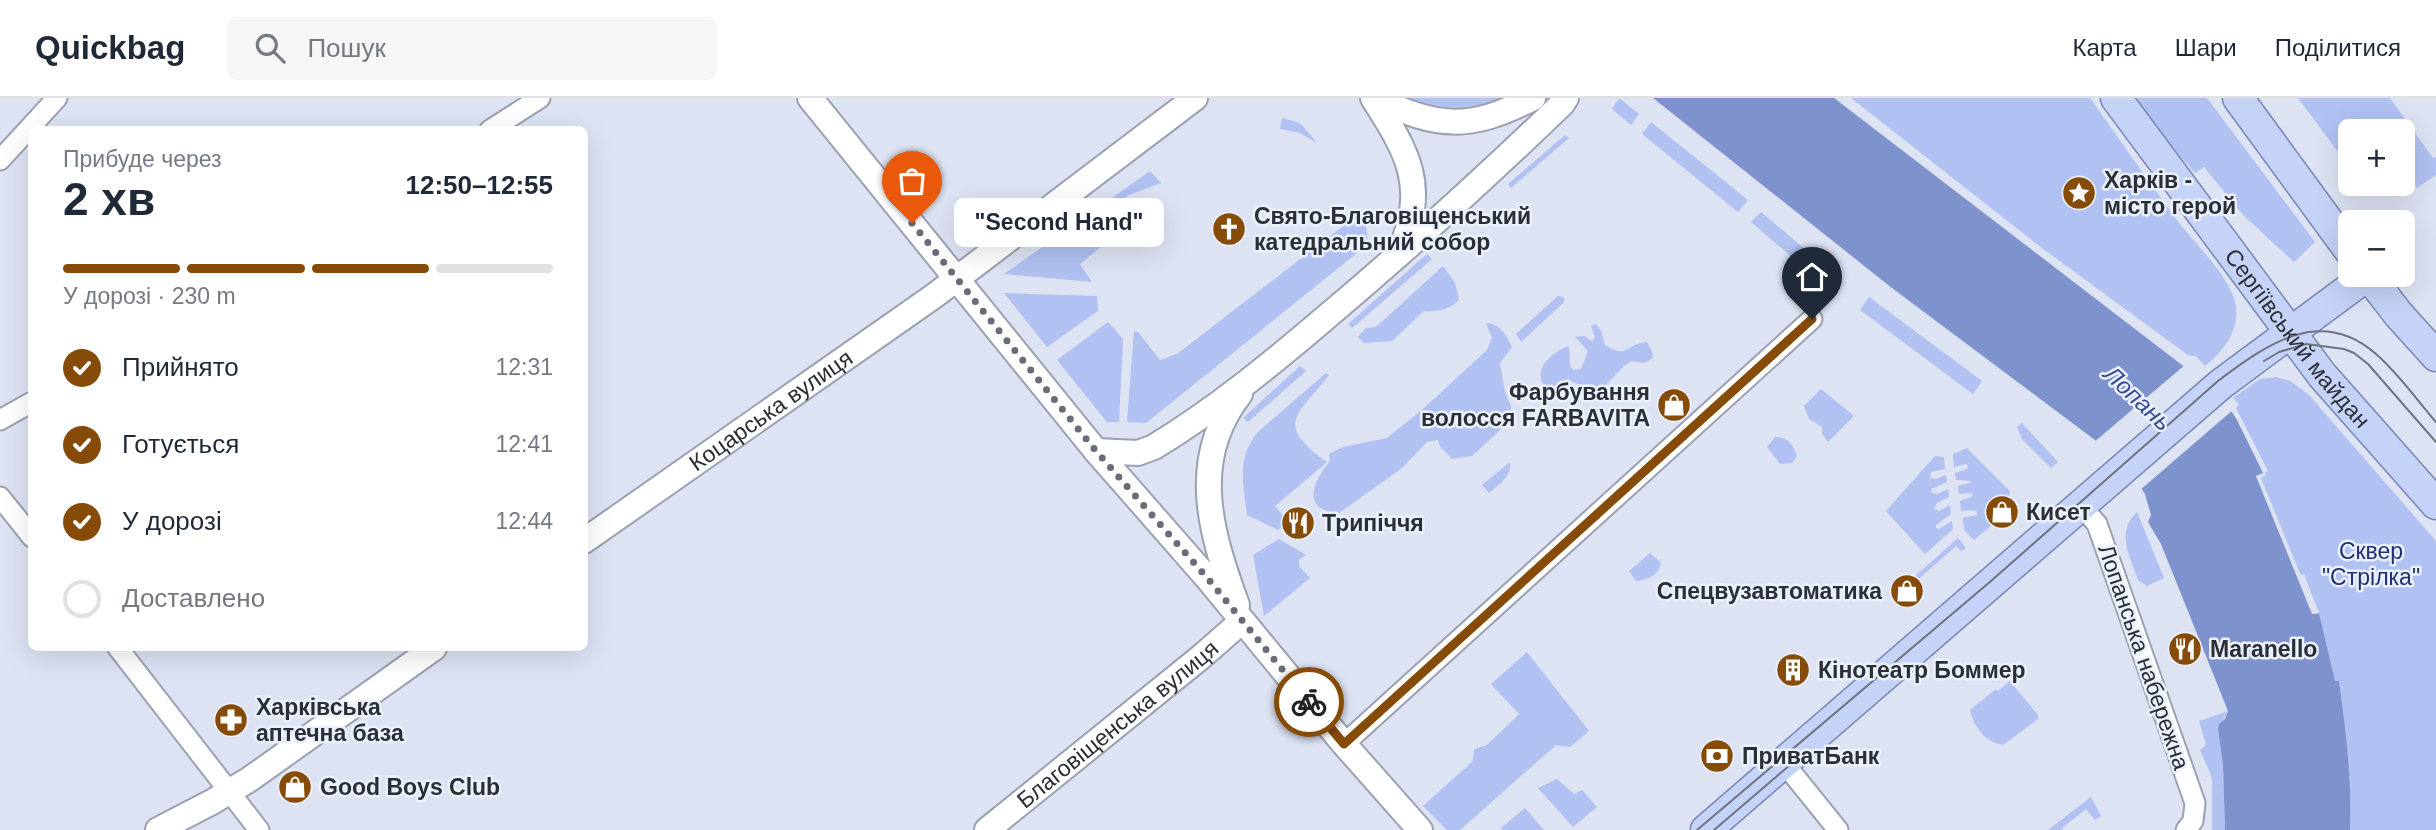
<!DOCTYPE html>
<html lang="uk">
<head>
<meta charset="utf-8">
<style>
  body { margin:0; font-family:Arial,sans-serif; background:#f6f6f7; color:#1f2937; height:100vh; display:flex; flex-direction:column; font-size:26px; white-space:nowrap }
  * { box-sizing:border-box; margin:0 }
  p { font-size:23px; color:#747a83 }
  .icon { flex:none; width:38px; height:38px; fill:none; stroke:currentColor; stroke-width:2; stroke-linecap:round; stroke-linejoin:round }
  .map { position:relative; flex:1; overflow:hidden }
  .sheet { position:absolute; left:28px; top:28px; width:560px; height:525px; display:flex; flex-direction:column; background:#fff; border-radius:10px; box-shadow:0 7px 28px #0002 }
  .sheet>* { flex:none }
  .fabs { position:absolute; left:2338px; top:21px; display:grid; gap:14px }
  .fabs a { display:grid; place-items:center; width:77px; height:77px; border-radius:10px; background:#fff; box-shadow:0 7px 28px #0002; font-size:35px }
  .pin { position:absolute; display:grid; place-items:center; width:60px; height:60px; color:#fff; margin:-72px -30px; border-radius:50% 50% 50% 0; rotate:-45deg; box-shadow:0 0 7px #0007 }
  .pin .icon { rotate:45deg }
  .courier { position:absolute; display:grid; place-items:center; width:70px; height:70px; margin:-35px; border:5px solid #874b08; border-radius:50%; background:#fff; color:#222; box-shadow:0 2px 9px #0007 }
  .bubble { position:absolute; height:49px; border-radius:10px; background:#fff; box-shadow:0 7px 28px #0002; font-size:23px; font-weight:800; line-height:49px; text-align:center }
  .headline em { font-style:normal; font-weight:800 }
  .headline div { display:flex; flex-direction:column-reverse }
  .headline { display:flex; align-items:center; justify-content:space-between; height:119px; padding:0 35px }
  h1 { font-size:46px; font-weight:800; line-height:52px }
  .bar { display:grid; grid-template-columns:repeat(4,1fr); gap:10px 7px; align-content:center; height:84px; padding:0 35px }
  .bar i { height:9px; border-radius:5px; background:#e0e1e3 }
  .bar .current { background:#874b08 }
  .bar p { grid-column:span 4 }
  ol { padding:0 35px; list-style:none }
  li { display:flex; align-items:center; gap:21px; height:77px }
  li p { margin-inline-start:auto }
  li .icon { padding:7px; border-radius:50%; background:#874b08; color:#fff; stroke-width:4 }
  li:last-child { color:#747a83 }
  li i { width:38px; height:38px; border:4px solid #e0e1e3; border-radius:50% }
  header { display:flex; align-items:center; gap:42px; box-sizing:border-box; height:98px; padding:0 35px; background:#fff; border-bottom:2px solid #e0e1e3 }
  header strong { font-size:33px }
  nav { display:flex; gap:38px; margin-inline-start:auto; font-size:24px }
  .search { width:490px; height:63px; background:#f6f6f7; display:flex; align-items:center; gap:18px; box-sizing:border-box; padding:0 24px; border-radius:10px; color:#747a83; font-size:26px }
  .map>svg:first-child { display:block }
</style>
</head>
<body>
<header>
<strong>Quickbag</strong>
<div class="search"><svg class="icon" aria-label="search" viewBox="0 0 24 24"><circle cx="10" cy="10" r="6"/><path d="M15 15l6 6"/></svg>Пошук</div>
<nav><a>Карта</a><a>Шари</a><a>Поділитися</a></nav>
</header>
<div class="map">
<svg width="2436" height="732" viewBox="0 0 2436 732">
  <rect width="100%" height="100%" fill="#dde3f3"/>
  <g fill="#b0c1f2">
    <path d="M1405,0H1504C1472,11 1437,14 1405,0Z"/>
    <path d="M1619,0L1639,16L1631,27L1612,11Z"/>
    <path d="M1851,0H2090C2119,41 2147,81 2177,122C2195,146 2232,180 2236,209C2239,233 2223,254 2205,268L2196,258L2188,257L2042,150Z"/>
    <path d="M2133,0H2207L2315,144L2294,164L2244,118L2204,69L2195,75L2160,35Z"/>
    <path d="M2298,0H2390L2433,60L2436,59V77L2417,90L2412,83L2402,89L2398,86H2403V33H2350V70Z"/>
    <path d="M1282,20L1300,25L1317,45L1300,35L1280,31Z"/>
    <path d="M1651,24L1748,102L1738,114L1642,36Z"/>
    <path d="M1565,37L1569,40L1511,90L1508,86Z"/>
    <path d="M1150,73L1161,85L1129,97L1107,112V144L1080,166L1092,184L1004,176Z"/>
    <path d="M1364,112L1368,146L1146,325L1127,324L1134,233L1138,234L1160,262L1177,256Z"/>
    <path d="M1761,114L1825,168L1815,179L1751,124Z"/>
    <path d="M1427,156L1432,161L1352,230L1348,226Z"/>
    <path d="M1443,168L1455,185L1459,202C1451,211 1437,214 1424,213L1392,243L1364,245L1358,239L1366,230L1376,229Z"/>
    <path d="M1004,195L1097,198L1098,213L1047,249Z"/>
    <path d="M1558,198L1564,199V204L1521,244L1516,236Z"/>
    <path d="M1869,199L1982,283L1973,296L1860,212Z"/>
    <path d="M1108,224L1123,241L1119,324H1107L1057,262Z"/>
    <path d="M1486,225C1500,225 1507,238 1512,249L1500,265L1505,294L1511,308L1510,319L1500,332L1472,358L1452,361L1440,349L1438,342L1427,344L1402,370L1339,415C1300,412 1313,383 1330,363L1329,356L1343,349L1387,340L1423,311L1487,252L1492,240Z"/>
    <path d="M1596,226L1601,233L1605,247C1629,262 1624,246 1647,244L1652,253L1653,260L1644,265L1631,263C1616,273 1606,291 1590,298L1584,289L1566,281L1556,288L1547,290C1529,273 1553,253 1569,248L1570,268L1574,272L1581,271L1588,253L1575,239L1584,238L1592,243L1595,239L1591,228Z"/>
    <path d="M1300,268L1306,273L1248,324L1243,320Z"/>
    <path d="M1326,275L1329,277C1298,317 1273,326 1327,364L1275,408L1289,425L1278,432L1247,417C1243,386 1236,359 1259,333Z"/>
    <path d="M2276,279L2290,283L2309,297L2436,443V732H2350C2352,681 2346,634 2339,583L2335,584L2319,515L2304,476L2298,477L2256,378L2268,373L2236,310L2239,307L2233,300L2260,281Z"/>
    <path d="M1821,291L1854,318L1828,344L1822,336V329L1809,321L1804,308Z"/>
    <path d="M2022,325L2058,364L2051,370L2022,341L2017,329Z"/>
    <path d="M1775,339C1789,340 1792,345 1797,358L1792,365L1780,366L1767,349Z"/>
    <path d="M1967,350L2010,393L2009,399L1991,413L1998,422L1974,442L1964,432L1963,420L1977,417V414L1974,412L1961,413L1960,403L1972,399L1973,397L1971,395L1959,396L1958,388L1970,385L1971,383L1956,382L1955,375L1967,371L1968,368L1966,366L1954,369L1953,356Z"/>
    <path d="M1935,358L1944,359L1945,371L1931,374L1930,380L1936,381L1946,377L1947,384L1931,391L1932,395L1937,396L1948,391L1949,399L1937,405L1934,411L1939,413L1950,407L1951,416L1936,427V430L1939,431L1952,423L1953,431L1925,456L1886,413Z"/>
    <path d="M1510,364C1512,378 1499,387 1489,395L1482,387Z"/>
    <path d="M2137,414L2164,480L2147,488L2138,482C2130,457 2115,435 2137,414Z"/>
    <path d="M1958,440L1966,450L1961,453L1956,448L1915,484L1912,481Z"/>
    <path d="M1279,441L1306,457L1299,462V468L1310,480L1264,518L1253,457Z"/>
    <path d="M1650,455L1661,465C1658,478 1648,482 1636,483L1629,473Z"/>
    <path d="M1527,554L1589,633L1570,649L1556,647L1460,732H1447L1423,708L1473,663L1474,651L1487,647L1519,616L1491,586Z"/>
    <path d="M2010,583L2038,617V621L2003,647C1985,644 1974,629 1970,612L1996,591L1998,593Z"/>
    <path d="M2228,613L2218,631L2223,667L2225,732H2212V680L2200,652L2206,647L2199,623Z"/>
    <path d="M1557,681L1574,696L1582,692L1597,709L1573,729L1538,690Z"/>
    <path d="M2091,699L2101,718L2095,722L2086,711L2062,730L2063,732H2048Z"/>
    <path d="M1525,710L1544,732H1503L1501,730Z"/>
  </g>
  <path fill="#7e92ce" d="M1653,0H1834L2221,297L2237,322L2263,375L2256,378L2312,516L2319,515L2335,583H2339C2346,633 2352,681 2350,732H2225L2223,667L2218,631L2219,626L2225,621L2228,613L2161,446L2148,424L2151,417L2145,396L2123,363L1892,190Z"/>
  <g fill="#dde3f3">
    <path d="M2186,266L2224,295L2234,311L2139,393L2120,366L2093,345Z"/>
    <path d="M2266,374L2265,378L2261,380L2315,512H2318L2319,515L2313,516L2256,378Z"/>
  </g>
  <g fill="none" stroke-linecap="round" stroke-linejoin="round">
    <g stroke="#9ba1b0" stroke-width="23">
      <g id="minor">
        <path d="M490,32L540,0"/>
        <path d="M0,62L57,0"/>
        <path d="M0,322L32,304"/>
        <path d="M0,399L32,439"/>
        <path d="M2081,408L2097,426L2195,705L2193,723L2186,732"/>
        <path d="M118,550L259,732"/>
        <path d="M1344,646L1812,221"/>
        <path d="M1784,665L1838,732"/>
      </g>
    </g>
    <g stroke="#9ba1b0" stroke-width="28">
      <g id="tertiary">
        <path d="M810,0L1096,353L1209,482L1344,646L1420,732"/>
        <path d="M1373,0C1408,55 1428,88 1400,153"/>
        <path d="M1374,0C1438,30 1469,33 1533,0"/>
        <path d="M1096,353L1138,355L1154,349C1215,312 1270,267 1324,221C1406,152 1485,80 1562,6L1566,0"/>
        <path id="s1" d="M584,443L934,198L1195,0"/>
        <path d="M1237,507C1211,436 1188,362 1240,296"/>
        <path d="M158,732L212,704L250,681L434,550"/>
        <path id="s2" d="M987,732L1201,559L1242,523"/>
      </g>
    </g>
    <g stroke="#7786b2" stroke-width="33">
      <g id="primary">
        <path id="s3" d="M2116,0L2322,277L2436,406"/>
        <path d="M2238,0L2350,153"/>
        <path d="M2368,177L2399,217L2436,258"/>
        <path d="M1706,732L2221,286L2368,177"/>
      </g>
    </g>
    <use href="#minor" stroke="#fff" stroke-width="19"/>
    <use href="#tertiary" stroke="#fff" stroke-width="24"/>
    <use href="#primary" stroke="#c5d3f9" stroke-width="30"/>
    <g stroke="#6f737d" stroke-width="2">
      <path d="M2264,263L2279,254L2306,246L2344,251L2354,255L2368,266L2436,344"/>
      <path d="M1697,732L1991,483L2218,283C2266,247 2320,207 2376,256C2398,275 2417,302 2436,324"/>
      <path d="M1714,732L1790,667"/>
    </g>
  </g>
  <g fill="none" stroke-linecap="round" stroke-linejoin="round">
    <path stroke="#6a6d78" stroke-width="7" stroke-dasharray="0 12.6" d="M912,125L1096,353L1209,482L1309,604"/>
    <path stroke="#874b08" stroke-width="9" d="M1309,604L1344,646L1812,221"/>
  </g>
  <defs>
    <g id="sight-disc" transform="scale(1.75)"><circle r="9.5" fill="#874b08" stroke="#ebf0fd"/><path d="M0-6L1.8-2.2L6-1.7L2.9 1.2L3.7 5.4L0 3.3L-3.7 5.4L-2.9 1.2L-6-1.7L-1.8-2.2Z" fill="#fff"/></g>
    <g id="church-disc" transform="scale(1.75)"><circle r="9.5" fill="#874b08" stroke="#ebf0fd"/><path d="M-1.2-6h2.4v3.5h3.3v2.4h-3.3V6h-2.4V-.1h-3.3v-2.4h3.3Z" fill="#fff"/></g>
    <g id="shop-disc" transform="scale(1.75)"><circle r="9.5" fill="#874b08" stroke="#ebf0fd"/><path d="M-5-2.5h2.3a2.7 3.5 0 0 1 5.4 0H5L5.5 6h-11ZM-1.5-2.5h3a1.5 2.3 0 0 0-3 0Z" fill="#fff"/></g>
    <g id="restaurant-disc" transform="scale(1.75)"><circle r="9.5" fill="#874b08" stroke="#ebf0fd"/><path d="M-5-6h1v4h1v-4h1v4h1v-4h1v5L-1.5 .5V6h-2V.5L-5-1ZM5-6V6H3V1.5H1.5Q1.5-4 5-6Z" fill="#fff"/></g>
    <g id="building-disc" transform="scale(1.75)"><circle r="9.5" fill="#874b08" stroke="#ebf0fd"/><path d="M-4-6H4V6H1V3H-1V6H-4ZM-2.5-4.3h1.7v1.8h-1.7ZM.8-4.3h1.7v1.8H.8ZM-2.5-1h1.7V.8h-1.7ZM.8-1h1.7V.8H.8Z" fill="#fff"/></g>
    <g id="pharmacy-disc" transform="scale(1.75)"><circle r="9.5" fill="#874b08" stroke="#ebf0fd"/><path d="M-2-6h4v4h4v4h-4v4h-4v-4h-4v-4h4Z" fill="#fff"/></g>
    <g id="bank-disc" transform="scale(1.75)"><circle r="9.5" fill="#874b08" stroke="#ebf0fd"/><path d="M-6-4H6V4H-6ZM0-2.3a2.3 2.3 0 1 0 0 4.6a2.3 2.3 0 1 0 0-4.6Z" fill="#fff"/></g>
  </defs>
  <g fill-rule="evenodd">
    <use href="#sight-disc" x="2079" y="95"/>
    <use href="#church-disc" x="1229" y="131"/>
    <use href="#shop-disc" x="1674" y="307"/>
    <use href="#shop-disc" x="2002" y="414"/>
    <use href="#restaurant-disc" x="1298" y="425"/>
    <use href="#shop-disc" x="1907" y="493"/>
    <use href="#restaurant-disc" x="2185" y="551"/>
    <use href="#building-disc" x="1793" y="572"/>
    <use href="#pharmacy-disc" x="231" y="622"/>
    <use href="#bank-disc" x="1717" y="658"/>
    <use href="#shop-disc" x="295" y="689"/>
  </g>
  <g text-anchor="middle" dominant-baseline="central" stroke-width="5" stroke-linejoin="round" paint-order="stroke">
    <g font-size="23" font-weight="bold" fill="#2c2e35" stroke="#ebf0fd" text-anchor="start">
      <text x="2104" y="82">Харків -<tspan x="2104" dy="26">місто герой</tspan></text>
      <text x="1254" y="118">Свято-Благовіщенський<tspan x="1254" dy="26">катедральний собор</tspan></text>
      <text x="1650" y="294" text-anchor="end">Фарбування<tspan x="1650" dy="26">волосся FARBAVITA</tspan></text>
      <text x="2026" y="414">Кисет</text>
      <text x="1322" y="425">Трипіччя</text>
      <text x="1882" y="493" text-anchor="end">Спецвузавтоматика</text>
      <text x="2210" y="551">Maranello</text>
      <text x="1818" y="572">Кінотеатр Боммер</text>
      <text x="256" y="609">Харківська<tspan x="256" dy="26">аптечна база</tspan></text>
      <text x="1742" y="658">ПриватБанк</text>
      <text x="320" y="689">Good Boys Club</text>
    </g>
    <g font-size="23" fill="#2c2e35" stroke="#ebf0fd">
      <text stroke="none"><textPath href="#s3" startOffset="301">Сергіївський майдан</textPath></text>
      <text stroke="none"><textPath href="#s1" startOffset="228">Коцарська вулиця</textPath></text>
      <text transform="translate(2144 559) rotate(71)">Лопанська набережна</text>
      <text stroke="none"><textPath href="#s2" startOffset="168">Благовіщенська вулиця</textPath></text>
    </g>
    <g font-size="23" fill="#213076" stroke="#ebf0fd">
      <text x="2371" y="453">Сквер<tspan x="2371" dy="26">"Стрілка"</tspan></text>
    </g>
    <g font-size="24" font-style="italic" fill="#384b95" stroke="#ebf0fd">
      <text transform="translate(2138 300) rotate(43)">Лопань</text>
    </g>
  </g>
</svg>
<div class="fabs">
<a>+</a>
<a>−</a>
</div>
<div class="pin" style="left:912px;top:125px;background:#ea580c"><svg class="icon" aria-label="bag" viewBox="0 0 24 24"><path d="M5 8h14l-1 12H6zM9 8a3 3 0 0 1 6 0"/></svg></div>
<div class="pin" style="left:1812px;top:221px;background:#1f2937"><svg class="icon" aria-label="home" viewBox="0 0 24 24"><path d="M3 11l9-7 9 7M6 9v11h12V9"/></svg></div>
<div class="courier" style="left:1309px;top:604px"><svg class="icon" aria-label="bike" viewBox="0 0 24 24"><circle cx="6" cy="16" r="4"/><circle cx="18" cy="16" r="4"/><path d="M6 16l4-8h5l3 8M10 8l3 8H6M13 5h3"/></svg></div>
<div class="bubble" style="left:954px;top:100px;width:210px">&quot;Second Hand&quot;</div>
<section class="sheet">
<div class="headline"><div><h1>2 хв</h1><p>Прибуде через</p></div><em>12:50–12:55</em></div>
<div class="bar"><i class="current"></i><i class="current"></i><i class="current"></i><i></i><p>У дорозі · 230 m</p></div>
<ol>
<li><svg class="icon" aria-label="check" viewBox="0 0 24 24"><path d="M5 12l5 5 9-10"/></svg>Прийнято<p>12:31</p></li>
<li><svg class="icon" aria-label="check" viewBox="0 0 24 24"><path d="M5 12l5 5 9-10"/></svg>Готується<p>12:41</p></li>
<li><svg class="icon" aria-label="check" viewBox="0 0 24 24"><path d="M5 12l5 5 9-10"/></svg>У дорозі<p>12:44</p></li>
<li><i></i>Доставлено</li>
</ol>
</section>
</div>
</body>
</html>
